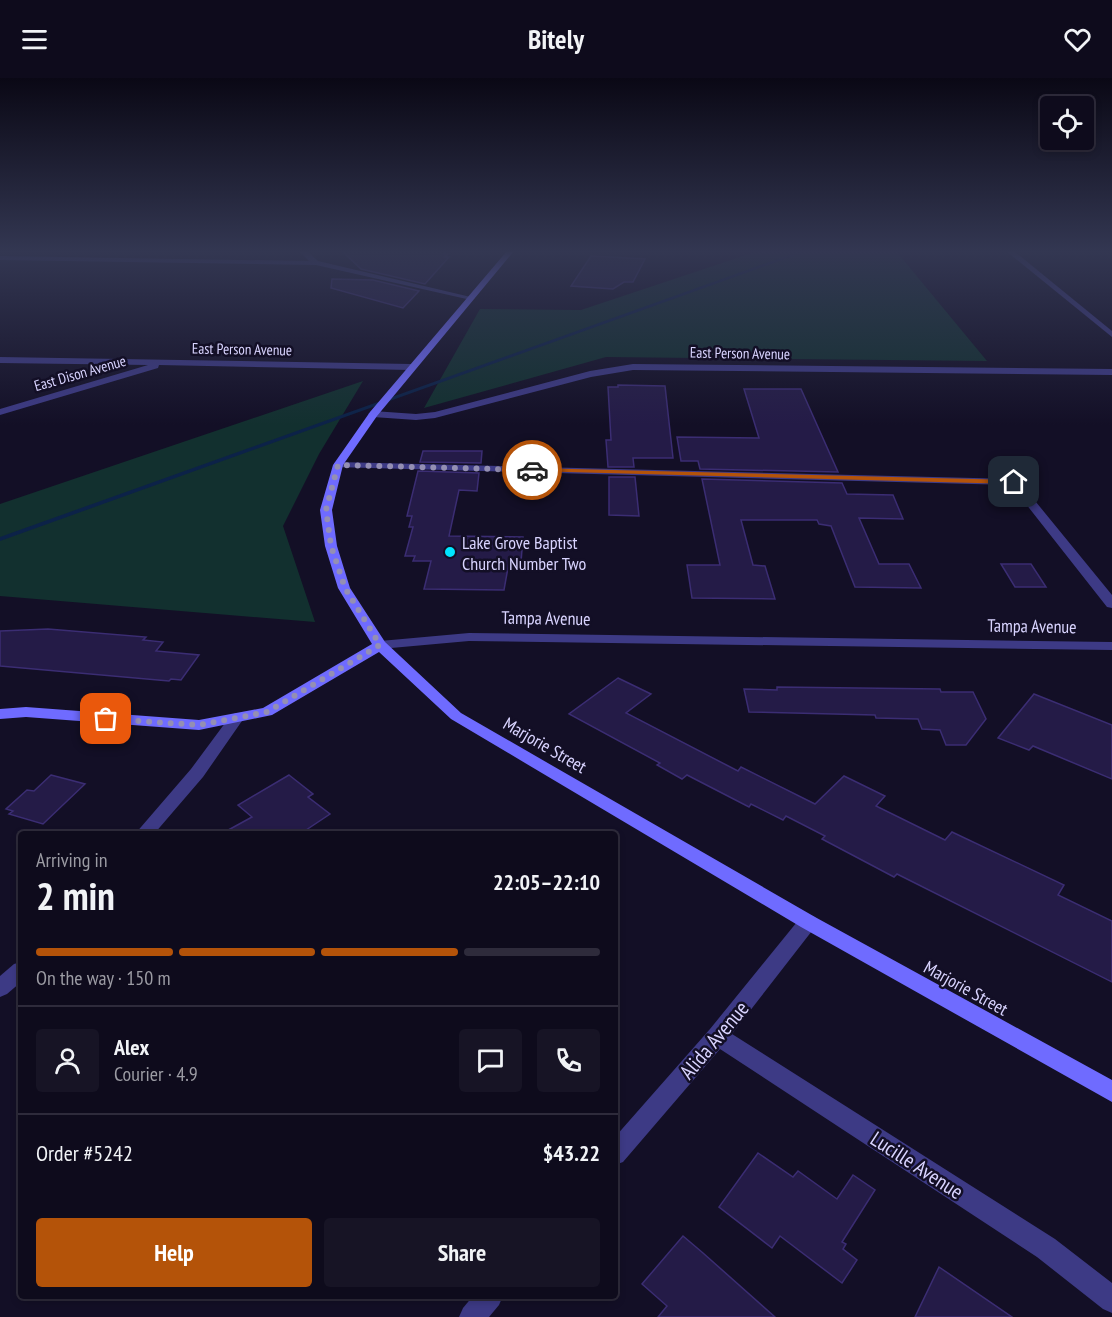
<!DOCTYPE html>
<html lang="en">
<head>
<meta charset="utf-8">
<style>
  body { margin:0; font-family:"PT Sans Narrow",sans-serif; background:#171425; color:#f1f3f6; height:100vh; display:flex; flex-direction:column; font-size:22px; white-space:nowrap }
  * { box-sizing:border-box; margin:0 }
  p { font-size:20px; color:#9b9ba3 }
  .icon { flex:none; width:33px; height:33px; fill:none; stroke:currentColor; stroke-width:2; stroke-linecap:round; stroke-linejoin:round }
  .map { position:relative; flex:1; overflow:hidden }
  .side { position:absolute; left:18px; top:753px; width:600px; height:468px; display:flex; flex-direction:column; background:#0e0b1c; border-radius:6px; box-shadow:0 3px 9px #0003,0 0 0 2px #2e2b3b }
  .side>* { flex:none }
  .controls { position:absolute; left:1040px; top:18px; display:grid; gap:12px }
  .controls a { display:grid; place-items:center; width:54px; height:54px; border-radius:6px; background:#0e0b1c; box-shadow:0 3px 9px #0003,0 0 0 2px #2e2b3b; font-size:30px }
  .pin { position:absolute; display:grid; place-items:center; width:51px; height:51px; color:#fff; margin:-26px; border-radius:12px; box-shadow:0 3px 9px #0006 }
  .courier { position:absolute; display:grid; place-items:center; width:60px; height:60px; margin:-30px; border:4px solid #b45309; border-radius:50%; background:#fff; color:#222; box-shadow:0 2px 8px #0007 }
  .overview em { font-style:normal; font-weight:800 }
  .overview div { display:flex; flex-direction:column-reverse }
  .overview { display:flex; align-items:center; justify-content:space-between; height:102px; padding:0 18px }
  h1 { font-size:39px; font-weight:800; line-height:45px }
  .bar { display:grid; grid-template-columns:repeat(4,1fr); gap:9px 6px; align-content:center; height:72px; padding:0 18px }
  .bar i { height:8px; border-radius:4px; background:#2e2b3b }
  .bar .selected { background:#b45309 }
  .bar p { grid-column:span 4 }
  .line { display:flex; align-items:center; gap:15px; padding:0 18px; border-top:2px solid #2e2b3b }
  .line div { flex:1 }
  .round { display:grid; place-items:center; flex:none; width:63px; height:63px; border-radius:6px; background:#171425 }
  .cta { display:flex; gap:12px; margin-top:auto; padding:12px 18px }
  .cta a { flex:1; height:69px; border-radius:6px; background:#b45309; color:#fff; font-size:24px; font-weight:800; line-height:69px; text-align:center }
  .cta a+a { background:#171425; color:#f1f3f6 }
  header { display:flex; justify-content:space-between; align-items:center; height:78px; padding:0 18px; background:#0e0b1c; font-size:27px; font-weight:800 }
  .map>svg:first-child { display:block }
</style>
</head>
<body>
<header><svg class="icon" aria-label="menu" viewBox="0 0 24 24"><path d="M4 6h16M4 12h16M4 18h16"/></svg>Bitely<svg class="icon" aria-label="heart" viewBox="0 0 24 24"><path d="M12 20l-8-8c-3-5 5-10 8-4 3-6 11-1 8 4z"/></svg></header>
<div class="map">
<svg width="1112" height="1239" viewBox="0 0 1112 1239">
  <rect width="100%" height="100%" fill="#130f26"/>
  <g fill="#12302f">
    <path d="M758,173H896L987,283L606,279L424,330L480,231L581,232Z"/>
    <path d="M363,303L319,376L283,448L315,544L0,518V426Z"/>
  </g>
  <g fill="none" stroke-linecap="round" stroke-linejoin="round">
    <path fill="#0c2248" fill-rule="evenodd" d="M800,173H807L0,463V459Z"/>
  </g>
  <g fill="#241b47" stroke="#3b2d73" stroke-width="1.5">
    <path d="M342,173H446L444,176H448L445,179H449L425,206L361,191Z"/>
    <path d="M591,178L645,181L633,204H624L613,211L571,208Z"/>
    <path d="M332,201L373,202L419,213L403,230L331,210Z"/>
    <path d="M618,307L665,308L673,380H633L634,389H608L606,362H611L608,309H618Z"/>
    <path d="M744,311H801L838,394L700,391L698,383H681L677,359L759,360Z"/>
    <path d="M423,373H482L481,385L420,384Z"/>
    <path d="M418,393L479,395L477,413L459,412L449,458L523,459L521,484H509L504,512L424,511L431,483H413L415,478H405L413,449H409L412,438H407Z"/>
    <path d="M609,399H635L639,438L609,437Z"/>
    <path d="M702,401L842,405L847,416L893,417L903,441L859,440L879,486H909L921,510L855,509L831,448L819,446L817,442H741L753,487L765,488L775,521L692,520L687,487H720Z"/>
    <path d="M1001,486H1031L1046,509H1015Z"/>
    <path d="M48,551L146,559L143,562L163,564L156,573L199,577L181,602L171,601L169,603L0,588V553Z"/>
    <path d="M618,600L651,616L626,635L738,693L741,689L815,726L844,698L885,718L876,728L945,762L952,754L1064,807L1058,817L1112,843V904L897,796L894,799L822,761L825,758L786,738L783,742L751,726L749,729L687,697L682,701L657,687L660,685L569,636Z"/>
    <path d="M777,609L940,611L941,614H973L986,641L966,667H946L940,652L922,651L918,641L876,640L875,637L749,634L744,611L777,612Z"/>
    <path d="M1034,616L1112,647V701L1033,668L1029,672L998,660Z"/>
    <path d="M51,697L85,706L43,746L9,736L13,733L6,731L27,712L34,713Z"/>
    <path d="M289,697L313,716L308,719L330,736L300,756H221L252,739L238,727Z"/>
    <path d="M758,1075L793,1099L798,1093L837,1121L853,1097L875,1112L842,1164L846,1166L843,1171L857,1182L842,1205L780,1158L772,1170L719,1129Z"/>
    <path d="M683,1158L703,1175L775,1239H658L667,1228L642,1206Z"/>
    <path d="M939,1189L1012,1239H915Z"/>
  </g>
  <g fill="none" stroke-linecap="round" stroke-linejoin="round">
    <g fill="#3d3a85" fill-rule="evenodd">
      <path d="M299,173H307L318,183L475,220L471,222L316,187L0,182V178L309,183Z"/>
      <path d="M1006,173H1014L1112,253V259Z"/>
      <path d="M0,279L411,286L415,289L411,292L159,287L158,290L0,337V331L148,287L0,285Z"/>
      <path d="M633,286L1112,291V297L633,292L591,299L435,340L416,342L373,339L368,336L373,333L416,336L435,334L590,293Z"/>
      <path d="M338,384L1014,401L1018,402L1112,517V530L1107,529L1011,407L334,389V385Z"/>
      <path d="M469,555L1112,564V572L469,563L380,571L373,567L380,563Z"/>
      <path d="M236,635L244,640L203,699L154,756H135L191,691L231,637Z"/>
      <path d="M808,836L815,839L818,844L815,849L732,956L1055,1161L1112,1205V1235L1103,1231L1037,1179L720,971L623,1084L615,1087V1059L710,951L801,839Z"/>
      <path d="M21,884V904L7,916L0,919V898L14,886Z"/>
      <path d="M473,1218H503L499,1227L489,1239H459L463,1230Z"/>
    </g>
    <path fill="#6f6bff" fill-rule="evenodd" d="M507,173H514L377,338L343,387L332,432L337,468L350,510L385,564L461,635L815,839L1112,1002V1024L801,849L451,641L379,574L272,637L199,652L26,639L0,641V631L26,629L199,642L263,630L372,566L338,510L325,468L320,432L333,387L370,334Z"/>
  </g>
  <linearGradient id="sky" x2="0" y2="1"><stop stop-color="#0a0815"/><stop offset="0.5" stop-color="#333752"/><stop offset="1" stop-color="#333752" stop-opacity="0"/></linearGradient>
  <rect width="1112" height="347" fill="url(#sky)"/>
  <path fill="#b45309" d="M532,390L1014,402L1018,404L1014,406L530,393Z"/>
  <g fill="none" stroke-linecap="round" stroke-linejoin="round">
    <path stroke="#948fb3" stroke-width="6" stroke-dasharray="0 10.8" d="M106,641L199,647L267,634L380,567L345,510L331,468L326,432L338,387L532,392"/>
  </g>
  <circle fill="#00e5ff" stroke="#130f26" stroke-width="2" cx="450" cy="474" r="6"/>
  <g text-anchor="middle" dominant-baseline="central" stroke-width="5" stroke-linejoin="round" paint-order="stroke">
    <g font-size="15" fill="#d9d4ff" stroke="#130f26">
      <text transform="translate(242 271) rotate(1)">East Person Avenue</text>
      <text transform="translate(740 275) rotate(1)">East Person Avenue</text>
      <text transform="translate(80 295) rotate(-16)">East Dison Avenue</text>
    </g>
    <g font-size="18" fill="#d9d4ff" stroke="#130f26" text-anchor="start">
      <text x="462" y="464">Lake Grove Baptist<tspan x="462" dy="21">Church Number Two</tspan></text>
    </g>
    <g font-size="18" fill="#d9d4ff" stroke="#130f26">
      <text transform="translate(546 540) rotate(1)">Tampa Avenue</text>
      <text transform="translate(1032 548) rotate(1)">Tampa Avenue</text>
      <text transform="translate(545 667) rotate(30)">Marjorie Street</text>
      <text transform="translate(966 910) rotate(29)">Marjorie Street</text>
    </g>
    <g font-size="21" fill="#d9d4ff" stroke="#130f26">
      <text transform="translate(714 962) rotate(-50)">Alida Avenue</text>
      <text transform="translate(917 1087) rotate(33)">Lucille Avenue</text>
    </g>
  </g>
</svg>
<div class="controls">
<a><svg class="icon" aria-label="locate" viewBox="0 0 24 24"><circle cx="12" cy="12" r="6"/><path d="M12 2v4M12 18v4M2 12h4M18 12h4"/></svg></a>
</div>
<div class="pin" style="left:106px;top:641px;background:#ea580c"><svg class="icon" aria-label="bag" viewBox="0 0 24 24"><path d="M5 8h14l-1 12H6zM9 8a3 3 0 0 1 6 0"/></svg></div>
<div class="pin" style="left:1014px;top:404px;background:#1f2937"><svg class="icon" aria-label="home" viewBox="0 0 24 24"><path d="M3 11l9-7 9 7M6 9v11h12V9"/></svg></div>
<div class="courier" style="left:532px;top:392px"><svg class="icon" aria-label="car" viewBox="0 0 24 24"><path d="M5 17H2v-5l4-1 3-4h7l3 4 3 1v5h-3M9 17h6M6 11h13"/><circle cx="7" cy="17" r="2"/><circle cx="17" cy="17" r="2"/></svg></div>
<section class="side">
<div class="overview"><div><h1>2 min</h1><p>Arriving in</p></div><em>22:05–22:10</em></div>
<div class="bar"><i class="selected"></i><i class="selected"></i><i class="selected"></i><i></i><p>On the way · 150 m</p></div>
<div class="line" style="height:108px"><a class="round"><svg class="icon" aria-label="person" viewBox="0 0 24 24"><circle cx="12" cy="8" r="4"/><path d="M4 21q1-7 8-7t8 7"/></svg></a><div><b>Alex</b><p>Courier · 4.9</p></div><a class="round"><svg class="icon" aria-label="chat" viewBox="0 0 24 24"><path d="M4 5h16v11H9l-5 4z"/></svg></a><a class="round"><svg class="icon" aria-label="phone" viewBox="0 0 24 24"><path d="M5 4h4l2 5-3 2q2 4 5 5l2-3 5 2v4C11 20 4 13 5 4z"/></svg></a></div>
<div class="line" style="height:78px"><div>Order #5242</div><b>$43.22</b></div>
<div class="cta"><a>Help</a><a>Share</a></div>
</section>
</div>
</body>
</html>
